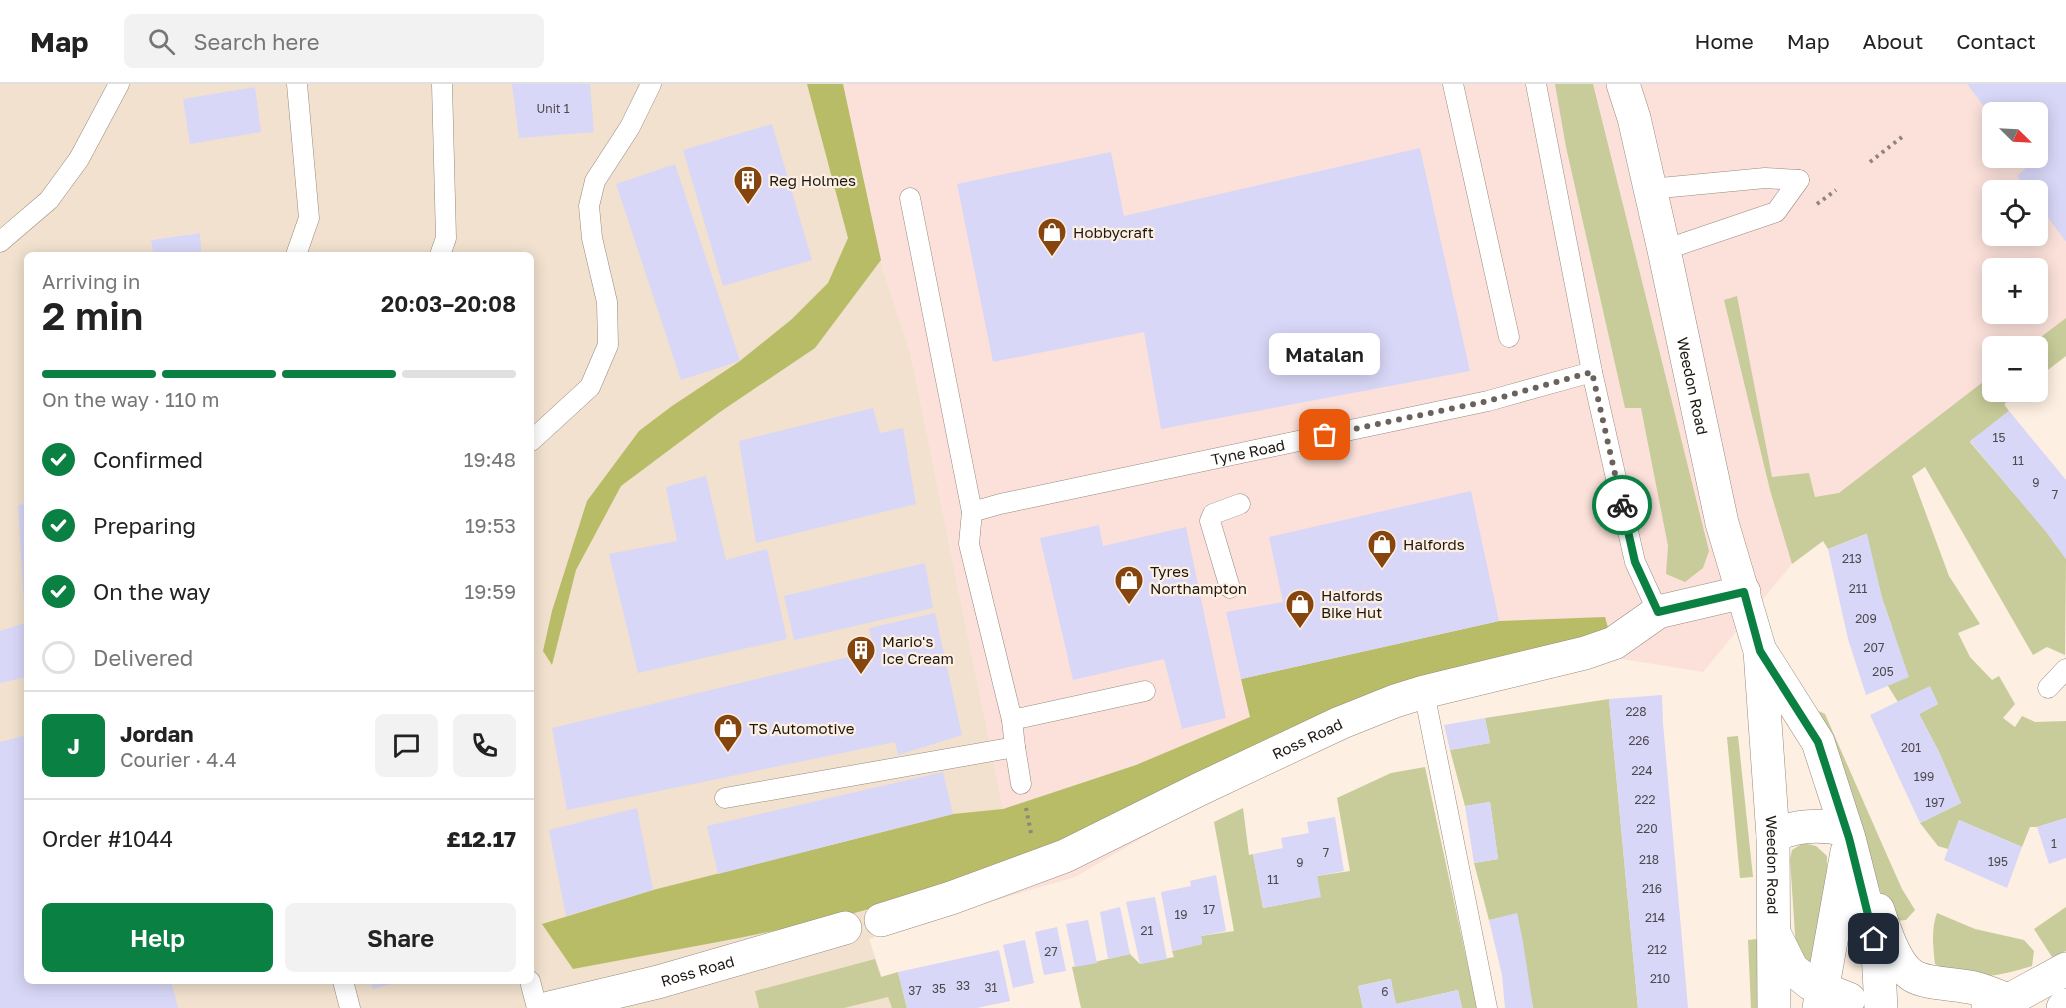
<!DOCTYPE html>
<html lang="en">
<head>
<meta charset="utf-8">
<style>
  body { margin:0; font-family:"Golos Text",sans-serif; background:#f2f2f2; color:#222; height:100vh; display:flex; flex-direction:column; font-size:22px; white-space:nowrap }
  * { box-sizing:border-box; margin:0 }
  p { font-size:20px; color:#767676 }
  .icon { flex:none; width:33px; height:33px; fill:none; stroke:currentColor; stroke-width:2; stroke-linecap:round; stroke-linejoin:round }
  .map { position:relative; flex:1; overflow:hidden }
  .side { position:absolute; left:24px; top:168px; width:510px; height:732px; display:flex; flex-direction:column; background:#fff; border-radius:9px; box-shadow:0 3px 15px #0003 }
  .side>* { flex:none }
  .needle { width:39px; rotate:114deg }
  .buttons { position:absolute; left:1982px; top:18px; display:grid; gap:12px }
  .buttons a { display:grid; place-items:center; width:66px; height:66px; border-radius:9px; background:#fff; box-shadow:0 3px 15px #0003; font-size:30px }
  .pin { position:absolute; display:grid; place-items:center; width:51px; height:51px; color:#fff; margin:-26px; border-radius:12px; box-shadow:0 3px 9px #0006 }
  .courier { position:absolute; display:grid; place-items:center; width:60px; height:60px; margin:-30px; border:4px solid #0b8043; border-radius:50%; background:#fff; color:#222; box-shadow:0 2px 8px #0007 }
  .bubble { position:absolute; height:42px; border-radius:9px; background:#fff; box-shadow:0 3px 15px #0003; font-size:20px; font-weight:600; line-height:42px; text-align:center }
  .overview em { font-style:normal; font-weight:600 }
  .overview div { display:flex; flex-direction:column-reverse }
  .overview { display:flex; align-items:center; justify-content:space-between; height:102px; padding:0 18px }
  h1 { font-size:39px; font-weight:600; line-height:45px }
  .bar { display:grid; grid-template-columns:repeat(4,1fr); gap:9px 6px; align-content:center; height:72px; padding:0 18px }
  .bar i { height:8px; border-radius:4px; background:#e0e0e0 }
  .bar .active { background:#0b8043 }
  .bar p { grid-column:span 4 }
  .line { display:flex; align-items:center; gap:15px; padding:0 18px; border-top:2px solid #e0e0e0 }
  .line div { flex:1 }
  .round { display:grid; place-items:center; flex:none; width:63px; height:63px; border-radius:9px; background:#f2f2f2 }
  ol { padding:0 18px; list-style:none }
  li { display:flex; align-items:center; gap:18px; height:66px }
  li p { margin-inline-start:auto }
  li .icon { padding:6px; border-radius:50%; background:#0b8043; color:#fff; stroke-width:4 }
  li:last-child { color:#767676 }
  li i { width:33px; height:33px; border:3px solid #e0e0e0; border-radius:50% }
  .action { display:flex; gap:12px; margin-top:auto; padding:12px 18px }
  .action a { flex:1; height:69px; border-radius:9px; background:#0b8043; color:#fff; font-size:24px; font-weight:600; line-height:69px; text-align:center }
  .action a+a { background:#f2f2f2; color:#222 }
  header { display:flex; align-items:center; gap:36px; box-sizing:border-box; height:84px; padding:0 30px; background:#fff; border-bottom:2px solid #e0e0e0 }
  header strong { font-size:28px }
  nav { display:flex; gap:33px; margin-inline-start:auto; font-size:21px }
  .search { width:420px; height:54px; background:#f2f2f2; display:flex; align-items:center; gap:15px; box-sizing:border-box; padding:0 21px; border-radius:9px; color:#767676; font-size:22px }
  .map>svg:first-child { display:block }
</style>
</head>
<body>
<header>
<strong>Map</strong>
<div class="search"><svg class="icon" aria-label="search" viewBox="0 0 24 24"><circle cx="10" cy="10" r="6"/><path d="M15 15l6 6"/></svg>Search here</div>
<nav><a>Home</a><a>Map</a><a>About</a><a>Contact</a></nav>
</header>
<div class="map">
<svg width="2066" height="924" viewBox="0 0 2066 924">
  <rect width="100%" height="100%" fill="#fdefe1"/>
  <path fill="#fbe1da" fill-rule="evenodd" d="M843,0H2066V272L2037,295V262H1992V308H2021L1924,383L1792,480L1703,588L1585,569L1340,639L1075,793L1020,809L911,272L883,186ZM1992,28H2037V74H1992ZM1992,106H2037V152H1992ZM1992,184H2037V230H1992Z"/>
  <path fill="#f1e1ce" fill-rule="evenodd" d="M0,0H843L883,186L911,272L1020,809L869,855L892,924H0ZM200,149L202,171H531V897H27V171H153L151,156Z"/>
  <g fill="#c8cc9a">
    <path d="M1555,0H1593L1709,467L1703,484L1685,498L1666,490L1668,462L1641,324H1625L1566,63Z"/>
    <path d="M1737,212L1772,393L1809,389L1815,413L1839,409L1992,291V308H2020L2004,320L2009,327L1970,358L2046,447L2066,475L2065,571L2047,563L2033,571L1925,383L1912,392L1949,492L1980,540L1958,549L1970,573L1992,596L1999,592L2015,620L2003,634L2015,643L2022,632L2035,638L2066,637V734L2037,743H2030L2022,763L1959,736L1948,765L1938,762L1920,739L1961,719L1939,668L1919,630L1938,620L1930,603L1898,618L1888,602L1892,543L1882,514L1866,450L1828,465L1823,457L1792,480L1770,406L1724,216Z"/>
    <path d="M2066,234V272L2037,294V262H2029Z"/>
    <path d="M1609,615L1638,924H1533L1517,830L1489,836L1474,779L1498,775L1490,718L1465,722L1450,666L1490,659L1485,634Z"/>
    <path d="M1819,627L1825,630L1886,769L1902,805L1915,826L1906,836L1895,837L1887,829L1861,744Z"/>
    <path d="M1738,652L1753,793L1740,794L1727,653Z"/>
    <path d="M1425,683L1477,924H1462L1458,906L1396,920L1390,895L1358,902L1363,924H1081L1072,883L1130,870L1140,880L1174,873L1172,867L1202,860L1201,852L1234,847L1214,738L1243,724L1249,771L1253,770L1263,824L1320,813L1317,792L1350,787L1337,714L1391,689Z"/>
    <path d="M1803,759L1816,762L1827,772V792L1815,893L1797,880L1790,775L1792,766Z"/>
    <path d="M2066,823V867L2052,873L2034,845Z"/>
    <path d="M1937,829L1975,845L2024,856L2034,867L2032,882C1997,893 1968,899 1935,880C1933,863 1931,845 1937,829Z"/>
    <path d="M1757,855L1760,924H1751L1748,856Z"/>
    <path d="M875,875L881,893L898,888L907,924H892L888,913L844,924H759L755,907Z"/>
  </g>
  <g fill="#b8bc66">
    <path d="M807,0H843L881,176L815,264L720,328L621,402L576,486L552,581L543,567L552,527L587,417L639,347L672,322L740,277L792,235L828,199L848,154Z"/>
    <path d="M1605,533L1609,547L1057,765L922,811L843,832L739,854L573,885L542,840L653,806L953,730L1003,725L1136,681L1250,633L1241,595L1499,537Z"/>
  </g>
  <g fill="#d9d7f7">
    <path d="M512,0H590L594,48L519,54Z"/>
    <path d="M1967,0H2066V158L2037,119V106H2028L2017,92L2029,81L2023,74H2037V28H1992V33Z"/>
    <path d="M255,3L261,48L190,60L183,15Z"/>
    <path d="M772,40L812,176L723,202L683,66Z"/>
    <path d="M1420,64L1470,287L1161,345L1144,248L993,278L957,100L1111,68L1124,132Z"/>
    <path d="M675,80L740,277L681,296L616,100Z"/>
    <path d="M200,149L202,171H153L151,156Z"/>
    <path d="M873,324L880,349L903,344L916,420L756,459L739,357Z"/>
    <path d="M2009,327L2066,396V475L2046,448L1970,357Z"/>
    <path d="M706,392L726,476L767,465L787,555L638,589L609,470L677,457L666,403Z"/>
    <path d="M1471,407L1499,537L1241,595L1226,528L1283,518L1269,453Z"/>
    <path d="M27,420V593L0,599V547L25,539L18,421Z"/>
    <path d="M1099,441L1103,462L1186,443L1226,634L1182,645L1164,575L1073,596L1040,454Z"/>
    <path d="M1867,450L1882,514L1909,593L1866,611L1848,555L1828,465Z"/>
    <path d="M925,479L933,524L794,556L784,512Z"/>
    <path d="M935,529L962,651L898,671L895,658L567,726L552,644L874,567L869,544Z"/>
    <path d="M1930,602L1938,620L1919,630L1939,668L1961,719L1920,739L1870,631Z"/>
    <path d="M1662,611L1663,639L1688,924H1638L1609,615Z"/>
    <path d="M1485,634L1490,659L1450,666L1444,641Z"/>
    <path d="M27,651V897H171L178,924H0V658Z"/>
    <path d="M943,688L953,730L718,790L707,742Z"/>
    <path d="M1490,718L1498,775L1474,779L1465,722Z"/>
    <path d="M637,724L653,806L566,832L549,746Z"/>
    <path d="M1335,733L1344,787L1317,792L1321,813L1263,824L1253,770L1283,764L1281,754L1309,749L1307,738Z"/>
    <path d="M2066,734V774L2049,780L2037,743Z"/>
    <path d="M1959,736L2022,763L2007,804L1944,776Z"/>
    <path d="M1216,791L1226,847L1201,852L1202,860L1172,867L1161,808L1191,802L1190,797Z"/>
    <path d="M1155,813L1167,875L1140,880L1126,818Z"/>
    <path d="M1120,823L1130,870L1108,875L1100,828Z"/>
    <path d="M1517,829L1523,858L1533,924H1505L1502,891L1489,836Z"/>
    <path d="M1088,836L1097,879L1075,883L1066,840Z"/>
    <path d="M1057,843L1066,887L1044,891L1035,848Z"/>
    <path d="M1025,856L1034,899L1013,904L1003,861Z"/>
    <path d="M999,866L1010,917L977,924H907L898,888Z"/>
    <path d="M1391,895L1396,920L1458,906L1462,924H1363L1358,902Z"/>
    <path d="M371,897H399V898L373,905Z"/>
  </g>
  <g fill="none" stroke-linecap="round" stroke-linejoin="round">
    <g stroke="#978a7d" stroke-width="21">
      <g id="service">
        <path d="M1453,0L1509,253"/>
        <path d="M1536,0L1592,288L1635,478L1658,528"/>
        <path d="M1650,105L1765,94L1799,96"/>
        <path d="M910,114L972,428"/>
        <path d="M0,158L49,116L79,75L119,0"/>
        <path d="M1664,166L1776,128L1799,96"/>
        <path d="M296,171L309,134L297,0"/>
        <path d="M440,171L446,154L442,0"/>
        <path d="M531,357L590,303L608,261L607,218L592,154L589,122L595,97L630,43L651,0"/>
        <path d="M1230,504L1210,437L1213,430L1240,420"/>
        <path d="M2048,604L2066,585"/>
        <path id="s1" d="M1145,607L1012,636L969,460L972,428L1000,420L1488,317L1592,288"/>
        <path d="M1424,608L1487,924"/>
        <path d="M1015,663L1021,700"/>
        <path d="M725,714L1015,663L1012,636"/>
        <path d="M343,897L350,924"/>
        <path d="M530,897L537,924"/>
      </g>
    </g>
    <g stroke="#978a7d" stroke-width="34">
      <g id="minor">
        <path id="s2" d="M881,836L951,814L1065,772L1200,705L1340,639L1395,617L1424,608L1585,569L1614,559L1658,528L1744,508"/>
        <path id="s3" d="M549,924L658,898L845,844"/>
      </g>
    </g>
    <g stroke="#978a7d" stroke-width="34">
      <g id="tertiary">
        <path d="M1878,826C1884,845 1895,881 1913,892C1926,900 1958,900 1974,904C1986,907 1997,912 2009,916"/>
        <path d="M1988,922L2000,921L2009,916L2066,885"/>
        <path d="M2063,924L2066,921"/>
      </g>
    </g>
    <g stroke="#978a7d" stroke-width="34">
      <g id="primary">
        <path id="s4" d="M1623,0L1634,34L1664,166L1722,439L1760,567L1773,752L1774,924"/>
        <path d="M1763,571L1818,658L1849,754L1878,868L1881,924"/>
        <path d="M1773,752C1796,741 1821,740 1846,746"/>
        <path d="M1775,851L1792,885L1811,900L1849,915"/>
        <path d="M1819,924L1847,768"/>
      </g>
    </g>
    <g stroke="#8f857c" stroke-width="4" stroke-dasharray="3 4.5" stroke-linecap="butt">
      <path d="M1870,78L1902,53"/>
      <path d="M1817,120L1836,106"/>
      <path d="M1026,724L1031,749"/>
    </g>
    <use href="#service" stroke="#fff" stroke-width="20"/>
    <use href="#minor" stroke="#fff" stroke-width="33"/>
    <use href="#tertiary" stroke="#fff" stroke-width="33"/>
    <use href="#primary" stroke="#fff" stroke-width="33"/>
  </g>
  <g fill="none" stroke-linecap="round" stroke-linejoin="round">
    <path stroke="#6b635b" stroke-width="6" stroke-dasharray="0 10.8" d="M1325,351L1488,317L1592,288L1622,421"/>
    <path stroke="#0b8043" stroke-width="8" d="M1622,421L1635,478L1658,528L1744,508L1760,567L1818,658L1849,754L1874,855"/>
  </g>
  <defs>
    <g id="building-pin" transform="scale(1.5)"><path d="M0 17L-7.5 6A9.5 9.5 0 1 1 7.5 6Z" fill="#86450f" stroke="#fdefe1"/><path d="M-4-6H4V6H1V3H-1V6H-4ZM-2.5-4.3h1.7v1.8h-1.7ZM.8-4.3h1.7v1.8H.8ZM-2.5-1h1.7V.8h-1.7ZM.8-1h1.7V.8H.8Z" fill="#fff"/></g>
    <g id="shop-pin" transform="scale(1.5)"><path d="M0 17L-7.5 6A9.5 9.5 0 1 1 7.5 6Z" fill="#86450f" stroke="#fdefe1"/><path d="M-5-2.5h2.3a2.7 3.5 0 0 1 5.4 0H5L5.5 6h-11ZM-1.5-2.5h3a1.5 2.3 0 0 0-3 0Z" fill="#fff"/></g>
  </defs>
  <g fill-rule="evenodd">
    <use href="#building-pin" x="748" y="96"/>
    <use href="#shop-pin" x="1052" y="148"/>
    <use href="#shop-pin" x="1382" y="460"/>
    <use href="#shop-pin" x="1129" y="496"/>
    <use href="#shop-pin" x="1300" y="520"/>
    <use href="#building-pin" x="861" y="566"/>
    <use href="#shop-pin" x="728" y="644"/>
  </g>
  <g text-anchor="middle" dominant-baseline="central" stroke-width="4.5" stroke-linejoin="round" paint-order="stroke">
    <g font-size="12" fill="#4c484c">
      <text x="553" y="24">Unit 1</text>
      <text x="1999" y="353">15</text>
      <text x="2018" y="376">11</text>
      <text x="2036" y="398">9</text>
      <text x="2055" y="410">7</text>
      <text x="1852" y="474">213</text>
      <text x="1858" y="504">211</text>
      <text x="1866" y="534">209</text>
      <text x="1874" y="563">207</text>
      <text x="1883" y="587">205</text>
      <text x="1636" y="627">228</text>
      <text x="1639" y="656">226</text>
      <text x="1911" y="663">201</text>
      <text x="1642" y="686">224</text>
      <text x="1924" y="692">199</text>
      <text x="1645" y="715">222</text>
      <text x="1935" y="718">197</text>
      <text x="1647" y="744">220</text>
      <text x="2054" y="759">1</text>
      <text x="1326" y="768">7</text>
      <text x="1649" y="775">218</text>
      <text x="1998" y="777">195</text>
      <text x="1300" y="778">9</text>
      <text x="1273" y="795">11</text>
      <text x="1652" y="804">216</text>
      <text x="1209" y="825">17</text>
      <text x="1181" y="830">19</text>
      <text x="1655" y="833">214</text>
      <text x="1147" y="846">21</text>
      <text x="1657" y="865">212</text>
      <text x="1051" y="867">27</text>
      <text x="1660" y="894">210</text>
      <text x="963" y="901">33</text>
      <text x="991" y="903">31</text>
      <text x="939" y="904">35</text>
      <text x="915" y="906">37</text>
      <text x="1385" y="907">6</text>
    </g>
    <g font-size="15" fill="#1d1813" stroke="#fdefe1" text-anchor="start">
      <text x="769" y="96">Reg Holmes</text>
      <text x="1073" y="148">Hobbycraft</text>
      <text x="1403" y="460">Halfords</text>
      <text x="1150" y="487">Tyres<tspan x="1150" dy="17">Northampton</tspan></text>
      <text x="1321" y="511">Halfords<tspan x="1321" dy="17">Bike Hut</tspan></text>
      <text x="882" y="557">Mario's<tspan x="882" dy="17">Ice Cream</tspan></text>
      <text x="749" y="644">TS Automotive</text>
    </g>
    <g font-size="15" fill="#1d1813" stroke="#fdefe1">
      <text stroke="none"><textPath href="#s4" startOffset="310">Weedon Road</textPath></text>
      <text stroke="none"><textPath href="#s1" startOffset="632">Tyne Road</textPath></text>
      <text stroke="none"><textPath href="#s2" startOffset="464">Ross Road</textPath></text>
      <text stroke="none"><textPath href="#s4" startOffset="798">Weedon Road</textPath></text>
      <text stroke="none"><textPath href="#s3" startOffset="153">Ross Road</textPath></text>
    </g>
  </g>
</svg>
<div class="buttons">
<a><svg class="needle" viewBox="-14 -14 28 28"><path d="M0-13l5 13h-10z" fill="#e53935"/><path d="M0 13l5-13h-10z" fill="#767676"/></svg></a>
<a><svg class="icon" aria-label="locate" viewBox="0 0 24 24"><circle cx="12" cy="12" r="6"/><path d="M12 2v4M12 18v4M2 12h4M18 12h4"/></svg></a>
<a>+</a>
<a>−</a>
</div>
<div class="pin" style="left:1325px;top:351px;background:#ea580c"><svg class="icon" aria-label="bag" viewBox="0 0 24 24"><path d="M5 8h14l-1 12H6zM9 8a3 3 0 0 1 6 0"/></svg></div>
<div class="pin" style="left:1874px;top:855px;background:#1f2937"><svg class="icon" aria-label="home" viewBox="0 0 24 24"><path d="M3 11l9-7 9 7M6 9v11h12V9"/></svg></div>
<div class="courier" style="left:1622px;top:421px"><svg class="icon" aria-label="bike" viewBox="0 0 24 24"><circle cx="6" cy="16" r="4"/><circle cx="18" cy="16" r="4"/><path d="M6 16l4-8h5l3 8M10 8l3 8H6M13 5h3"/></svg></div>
<div class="bubble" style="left:1269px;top:249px;width:111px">Matalan</div>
<section class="side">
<div class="overview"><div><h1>2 min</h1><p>Arriving in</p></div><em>20:03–20:08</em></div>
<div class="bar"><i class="active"></i><i class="active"></i><i class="active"></i><i></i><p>On the way · 110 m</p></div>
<ol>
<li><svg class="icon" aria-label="check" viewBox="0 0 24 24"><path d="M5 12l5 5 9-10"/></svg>Confirmed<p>19:48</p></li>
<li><svg class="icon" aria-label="check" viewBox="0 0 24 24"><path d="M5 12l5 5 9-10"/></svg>Preparing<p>19:53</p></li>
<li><svg class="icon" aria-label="check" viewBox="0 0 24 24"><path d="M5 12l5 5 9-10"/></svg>On the way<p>19:59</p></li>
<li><i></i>Delivered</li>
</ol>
<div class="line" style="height:108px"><b class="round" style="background:#0b8043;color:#fff">J</b><div><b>Jordan</b><p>Courier · 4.4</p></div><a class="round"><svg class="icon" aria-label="chat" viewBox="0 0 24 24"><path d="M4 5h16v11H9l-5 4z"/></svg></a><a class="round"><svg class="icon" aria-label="phone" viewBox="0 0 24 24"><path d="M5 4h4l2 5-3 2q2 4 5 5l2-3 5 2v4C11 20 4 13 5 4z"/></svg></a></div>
<div class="line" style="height:78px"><div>Order #1044</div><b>£12.17</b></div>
<div class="action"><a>Help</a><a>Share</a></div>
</section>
</div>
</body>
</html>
